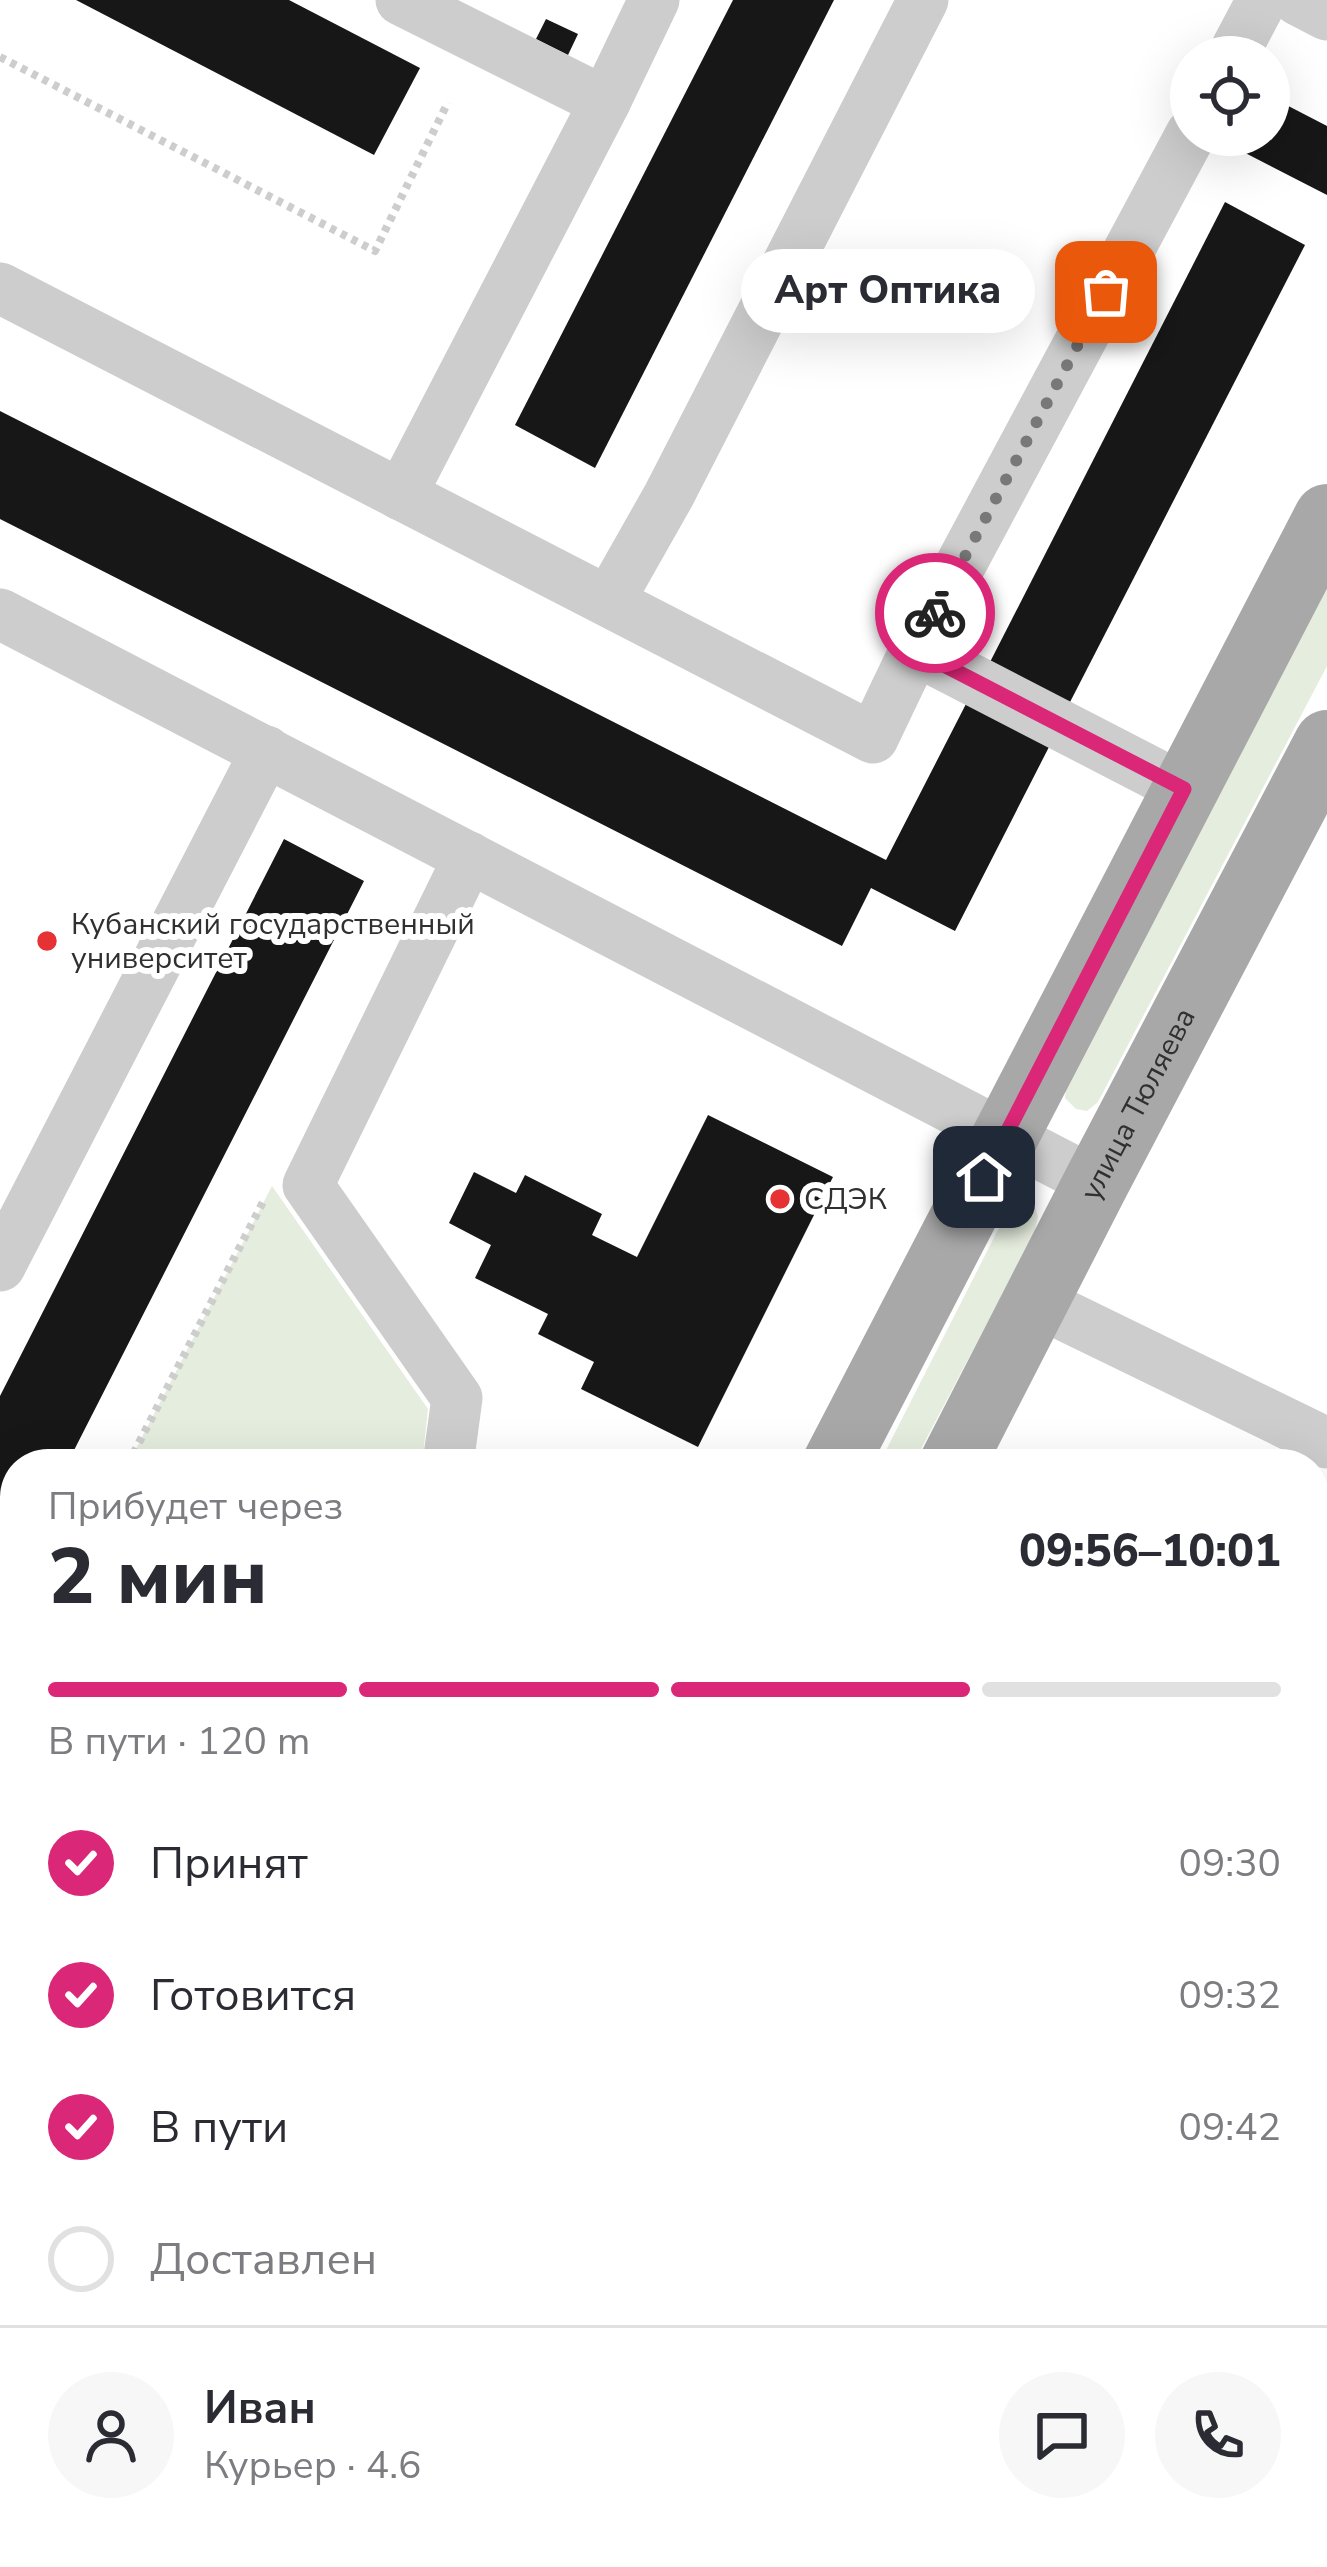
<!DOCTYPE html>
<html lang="ru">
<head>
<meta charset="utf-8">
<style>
  body { margin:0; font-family:"Nunito Sans",sans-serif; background:#f7f7f7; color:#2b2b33; height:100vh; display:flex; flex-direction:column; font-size:45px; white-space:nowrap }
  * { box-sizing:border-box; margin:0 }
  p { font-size:39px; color:#7c7c81 }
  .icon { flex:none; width:66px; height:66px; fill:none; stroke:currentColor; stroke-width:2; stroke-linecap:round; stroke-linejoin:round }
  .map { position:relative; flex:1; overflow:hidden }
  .side { position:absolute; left:0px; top:1449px; width:1329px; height:1119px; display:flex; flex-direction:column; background:#fff; border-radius:48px 48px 0 0; box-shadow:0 12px 48px #0002 }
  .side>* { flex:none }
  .fabs { position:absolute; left:1170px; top:36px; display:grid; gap:24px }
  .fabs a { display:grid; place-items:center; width:120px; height:120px; border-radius:50%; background:#fff; box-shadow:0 12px 48px #0002; font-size:60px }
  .pin { position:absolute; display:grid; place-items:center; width:102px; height:102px; color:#fff; margin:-51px; border-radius:24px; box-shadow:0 6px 18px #0006 }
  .courier { position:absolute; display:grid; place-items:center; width:120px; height:120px; margin:-60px; border:9px solid #db2777; border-radius:50%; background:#fff; color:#222; box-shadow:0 3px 15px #0007 }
  .bubble { position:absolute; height:84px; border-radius:42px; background:#fff; box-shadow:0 12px 48px #0002; font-size:39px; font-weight:800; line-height:84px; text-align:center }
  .headline em { font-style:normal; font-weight:800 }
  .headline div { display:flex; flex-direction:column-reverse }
  .headline { display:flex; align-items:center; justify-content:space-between; height:204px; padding:0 48px }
  h1 { font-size:78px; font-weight:800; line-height:90px }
  .bar { display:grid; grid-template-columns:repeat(4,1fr); gap:18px 12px; align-content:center; height:144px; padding:0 48px }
  .bar i { height:15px; border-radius:9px; background:#e1e1e2 }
  .bar .selected { background:#db2777 }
  .bar p { grid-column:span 4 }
  .line { display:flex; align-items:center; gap:30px; padding:0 48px; border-top:3px solid #e1e1e2 }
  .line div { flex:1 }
  .round { display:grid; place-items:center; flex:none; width:126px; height:126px; border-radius:63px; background:#f7f7f7 }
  ol { padding:0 48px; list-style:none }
  li { display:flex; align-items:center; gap:36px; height:132px }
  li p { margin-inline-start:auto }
  li .icon { padding:12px; border-radius:50%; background:#db2777; color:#fff; stroke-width:4 }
  li:last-child { color:#7c7c81 }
  li i { width:66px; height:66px; border:6px solid #e1e1e2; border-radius:50% }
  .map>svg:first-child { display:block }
</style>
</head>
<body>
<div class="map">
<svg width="1327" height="2567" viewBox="0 0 1327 2567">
  <rect width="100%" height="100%" fill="#fff"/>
  <g fill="#e5edde">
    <path d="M1327,582V666L1098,1102L1087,1111L1076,1109L1065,1098L1067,1079Z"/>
    <path d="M272,1186L428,1409L422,1464H128Z"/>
    <path d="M1033,1201L1038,1217L1034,1234L913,1464H879L1004,1218L1016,1202Z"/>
    <path d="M15,1684V1992L0,1985V1713Z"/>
  </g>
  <g fill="#171717">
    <path d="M76,0H289L420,68L374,155Z"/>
    <path d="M733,0H834L595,468L515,425Z"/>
    <path d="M546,19L578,34L568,55L536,39Z"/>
    <path d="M1269,96L1327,126V195L1220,140L1223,135H1269Z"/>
    <path d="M1225,202L1305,245L1068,706L989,664Z"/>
    <path d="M0,411L886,860L967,702L1050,745L955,931L871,888L842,946L0,519Z"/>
    <path d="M284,839L364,881L67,1464H15V1565L0,1594V1396Z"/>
    <path d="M708,1115L833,1177L698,1447L581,1389L594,1362L538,1334L548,1314L475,1278L491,1245L449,1223L474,1172L516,1193L525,1175L602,1214L592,1235L637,1257Z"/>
    <path d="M1314,1633L1327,1639V1853L1314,1846Z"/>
    <path d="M1314,2133L1327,2139V2359L1314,2386Z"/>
    <path d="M0,2160L15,2168V2274L0,2266Z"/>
    <path d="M676,2553H1258L1251,2567H669Z"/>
  </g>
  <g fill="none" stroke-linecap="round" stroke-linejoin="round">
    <g stroke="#cdcdcd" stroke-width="8" stroke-dasharray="6 6" stroke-linecap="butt">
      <path d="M0,57L375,251L448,102"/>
      <path d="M128,1464L264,1200"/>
      <path d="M0,1713L15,1684"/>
      <path d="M0,1985L15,1992"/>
    </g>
    <g stroke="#cdcdcd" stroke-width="51">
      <path d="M401,0L605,102"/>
      <path d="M1298,0L1327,15"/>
      <path d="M1232,57L1262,0"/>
      <path d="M0,288L873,738L915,650"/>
      <path d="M401,495L605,102L654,0"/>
      <path d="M609,601L669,495L923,0"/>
      <path d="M0,614L1096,1183"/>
      <path d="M1184,789L915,650L1191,134"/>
      <path d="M0,1266L266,751"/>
      <path d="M1035,1301L1327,1443"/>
      <path d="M448,1464L457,1398L308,1185L469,857"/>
      <path d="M0,2074L15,2082"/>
      <path d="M1314,2078L1327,2084"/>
      <path d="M1314,2467L1327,2441"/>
      <path d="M1265,2567L1272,2553"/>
    </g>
    <g stroke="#a8a8a8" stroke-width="66">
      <path d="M835,1464L1327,517"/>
      <path id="s1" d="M952,1464L1096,1183L1327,743"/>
      <path d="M0,2414L15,2422"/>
      <path d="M0,2496L15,2504"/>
      <path d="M107,2553L133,2567"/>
      <path d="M263,2553L290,2567"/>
      <path d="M386,2567L393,2553"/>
    </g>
  </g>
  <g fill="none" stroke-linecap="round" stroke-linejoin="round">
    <path stroke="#787878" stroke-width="12" stroke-dasharray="0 21.6" d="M935,613L1106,292"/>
    <path stroke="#db2777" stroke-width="15" d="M935,613L915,650L1184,789L984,1177"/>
  </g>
  <g fill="#e63235" stroke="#fff" stroke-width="4.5">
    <circle cx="47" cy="941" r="12"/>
    <circle cx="780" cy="1199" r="12"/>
  </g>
  <g text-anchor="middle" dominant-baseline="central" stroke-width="12" stroke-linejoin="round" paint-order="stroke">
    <g font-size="30" fill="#303030" stroke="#fff" text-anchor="start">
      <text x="71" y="924">Кубанский государственный<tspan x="71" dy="34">университет</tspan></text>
      <text x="804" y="1199">СДЭК</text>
    </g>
    <g font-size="30" fill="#303030" stroke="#fff">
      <text stroke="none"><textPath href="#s1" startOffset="405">улица Тюляева</textPath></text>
    </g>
  </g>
</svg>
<div class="fabs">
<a><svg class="icon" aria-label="locate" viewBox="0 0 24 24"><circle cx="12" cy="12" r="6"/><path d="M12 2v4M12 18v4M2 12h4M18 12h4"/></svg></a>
</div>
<div class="pin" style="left:1106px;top:292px;background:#ea580c"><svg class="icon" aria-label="bag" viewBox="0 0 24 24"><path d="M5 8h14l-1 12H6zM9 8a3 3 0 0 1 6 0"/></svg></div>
<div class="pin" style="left:984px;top:1177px;background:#1f2937"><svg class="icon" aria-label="home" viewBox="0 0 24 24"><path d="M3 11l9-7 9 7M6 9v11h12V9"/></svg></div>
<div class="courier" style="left:935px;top:613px"><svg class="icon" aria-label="bike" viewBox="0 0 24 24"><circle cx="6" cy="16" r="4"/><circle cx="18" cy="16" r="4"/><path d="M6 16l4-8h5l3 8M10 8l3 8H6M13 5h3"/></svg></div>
<div class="bubble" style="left:741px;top:249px;width:294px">Арт Оптика</div>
<section class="side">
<div class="headline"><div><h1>2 мин</h1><p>Прибудет через</p></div><em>09:56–10:01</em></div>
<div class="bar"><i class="selected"></i><i class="selected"></i><i class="selected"></i><i></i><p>В пути · 120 m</p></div>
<ol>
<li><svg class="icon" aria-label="check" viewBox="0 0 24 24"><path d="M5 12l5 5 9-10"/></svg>Принят<p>09:30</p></li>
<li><svg class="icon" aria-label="check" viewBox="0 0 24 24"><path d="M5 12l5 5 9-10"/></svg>Готовится<p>09:32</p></li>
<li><svg class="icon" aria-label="check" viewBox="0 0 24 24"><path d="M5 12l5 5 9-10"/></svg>В пути<p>09:42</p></li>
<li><i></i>Доставлен</li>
</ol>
<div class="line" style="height:216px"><a class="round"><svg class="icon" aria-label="person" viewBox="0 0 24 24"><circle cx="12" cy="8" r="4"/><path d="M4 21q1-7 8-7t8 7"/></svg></a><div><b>Иван</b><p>Курьер · 4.6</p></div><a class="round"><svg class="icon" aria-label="chat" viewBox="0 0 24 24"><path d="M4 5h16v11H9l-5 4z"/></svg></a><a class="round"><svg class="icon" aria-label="phone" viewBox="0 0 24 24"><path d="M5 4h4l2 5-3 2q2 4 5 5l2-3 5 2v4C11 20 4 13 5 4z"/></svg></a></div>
</section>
</div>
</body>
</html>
